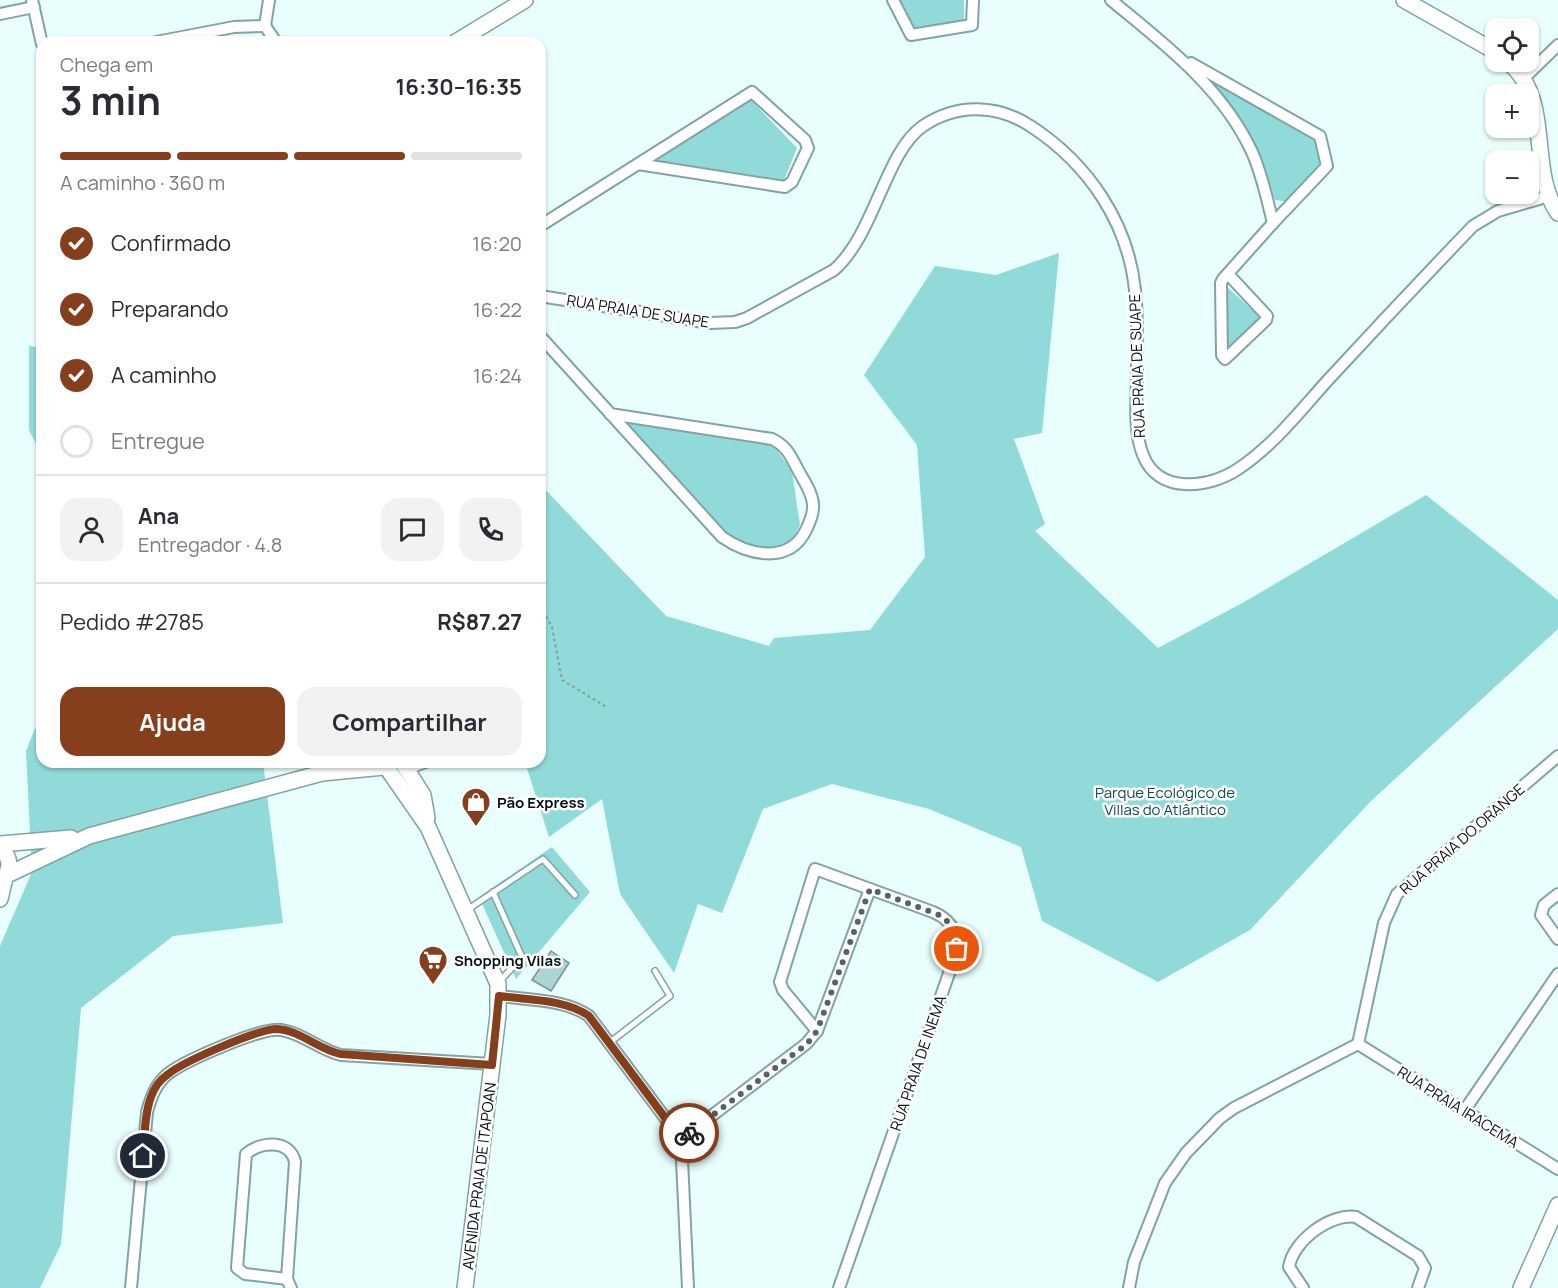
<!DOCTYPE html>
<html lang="pt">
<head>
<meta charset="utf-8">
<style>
  body { margin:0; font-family:Manrope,sans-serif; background:#f2f2f3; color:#2b2b33; height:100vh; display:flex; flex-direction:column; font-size:22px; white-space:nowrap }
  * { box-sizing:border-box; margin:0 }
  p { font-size:20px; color:#7c7c81 }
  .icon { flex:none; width:33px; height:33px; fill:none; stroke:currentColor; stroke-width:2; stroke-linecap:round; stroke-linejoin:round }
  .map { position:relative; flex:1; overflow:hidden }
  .drawer { position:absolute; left:36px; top:36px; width:510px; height:732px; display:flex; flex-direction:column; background:#fff; border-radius:18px; box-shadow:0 2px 4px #0004 }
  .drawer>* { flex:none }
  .tools { position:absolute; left:1485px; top:18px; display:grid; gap:12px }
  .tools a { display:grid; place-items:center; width:54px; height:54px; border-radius:12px; background:#fff; box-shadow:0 2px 4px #0004; font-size:30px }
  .pin { position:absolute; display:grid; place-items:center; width:51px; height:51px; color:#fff; margin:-26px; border:3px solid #fff; border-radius:50%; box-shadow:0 2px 6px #0007 }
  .courier { position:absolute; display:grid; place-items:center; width:60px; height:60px; margin:-30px; border:4px solid #863f1d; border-radius:50%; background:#fff; color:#222; box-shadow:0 2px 8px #0007 }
  .summary em { font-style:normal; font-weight:700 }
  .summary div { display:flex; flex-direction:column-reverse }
  .summary { display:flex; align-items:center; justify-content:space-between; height:102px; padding:0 24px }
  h1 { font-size:39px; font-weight:700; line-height:45px }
  .bar { display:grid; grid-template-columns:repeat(4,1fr); gap:9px 6px; align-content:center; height:72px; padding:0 24px }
  .bar i { height:8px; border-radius:4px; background:#e1e1e2 }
  .bar .on { background:#863f1d }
  .bar p { grid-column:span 4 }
  .line { display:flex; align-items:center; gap:15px; padding:0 24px; border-top:2px solid #e1e1e2 }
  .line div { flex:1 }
  .round { display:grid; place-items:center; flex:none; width:63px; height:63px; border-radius:18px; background:#f2f2f3 }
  ol { padding:0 24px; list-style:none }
  li { display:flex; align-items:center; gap:18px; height:66px }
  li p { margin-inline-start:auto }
  li .icon { padding:6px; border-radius:50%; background:#863f1d; color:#fff; stroke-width:4 }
  li:last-child { color:#7c7c81 }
  li i { width:33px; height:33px; border:3px solid #e1e1e2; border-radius:50% }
  .action { display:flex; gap:12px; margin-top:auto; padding:12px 24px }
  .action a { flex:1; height:69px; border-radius:18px; background:#863f1d; color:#fff; font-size:24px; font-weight:700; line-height:69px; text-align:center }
  .action a+a { background:#f2f2f3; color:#2b2b33 }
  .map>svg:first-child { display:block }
</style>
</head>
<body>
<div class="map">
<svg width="1558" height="1288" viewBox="0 0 1558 1288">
  <rect width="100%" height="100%" fill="#e8fffe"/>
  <g fill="#90dbd9">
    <path d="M900,0H964V21L911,28Z"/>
    <path d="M1207,79L1233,90L1315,136L1324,164L1289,202L1275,200L1261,156Z"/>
    <path d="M751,100L797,148L784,180L654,160Z"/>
    <path d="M1059,253L1042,433L1014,439L1045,524L1035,531L1158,648L1246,601L1426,495L1558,600V629L1371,801L1250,930L1158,982L1042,921L1021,847L929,809L832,784L763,809L722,913L698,904L674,973L620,894L602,799L549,837L525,762H540V484L666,616L769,646L774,638L870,630L925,557L917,445L864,375L935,266L996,275Z"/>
    <path d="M1225,285L1260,317L1226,352Z"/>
    <path d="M29,346L42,348V456L29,430Z"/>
    <path d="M622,421L774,446L792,471L800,525L791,543L773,550L743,543L724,532Z"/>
    <path d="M42,711V762H263L283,923L173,936L81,1008L61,1244L40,1288H0V946L32,872L26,751Z"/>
    <path d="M552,847L590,892L516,979L479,897Z"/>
  </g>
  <path fill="#add3d2" stroke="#739796" stroke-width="1.5" d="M551,951L569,963L551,991L532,980Z"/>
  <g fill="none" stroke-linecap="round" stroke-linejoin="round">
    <g stroke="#80a4a3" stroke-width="8">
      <g id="lane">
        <path d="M409,771L434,762"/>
        <path d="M493,892L522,957L499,982"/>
        <path d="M467,910L543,859L575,895"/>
        <path d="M609,1043L670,996L655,971"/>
      </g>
    </g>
    <g stroke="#80a4a3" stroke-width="14">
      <g id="street">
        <path d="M32,0L42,44"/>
        <path d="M893,0L911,35L972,25L973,0"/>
        <path d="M1111,0C1164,44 1222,87 1252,152C1262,174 1267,199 1273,223L1223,279L1221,283L1222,355L1225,359L1266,320L1267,316L1228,274"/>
        <path d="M0,14L34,7"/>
        <path d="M265,26L269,0"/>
        <path d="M265,26L276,42"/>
        <path d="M156,42L234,27L265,26"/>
        <path d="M1191,63L1320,136L1327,166L1273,223"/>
        <path d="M1523,79L1558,45"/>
        <path d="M540,226L638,164L785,187L792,182L808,148L805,140L752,92L638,164"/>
        <path d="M540,296L710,323L735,322L747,318L834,270C875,234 885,152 923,126C957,103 998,104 1032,127C1088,164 1128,222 1135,290C1138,317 1137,345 1137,373C1137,399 1133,430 1143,455C1158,495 1210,488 1238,469C1274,445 1300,411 1328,380C1376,328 1424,277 1473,226L1498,211L1549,196"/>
        <path d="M540,336L722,537C748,555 789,565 806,530C810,522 814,513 813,504C812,492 804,481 798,470C791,457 787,446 772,439L610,414"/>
        <path d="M1558,894L1544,905L1541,915L1558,939"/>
        <path d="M499,996C528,1000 565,999 589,1016L681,1139L688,1288"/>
        <path d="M817,1031L783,990L780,982L815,869L933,912C954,921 960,936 954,959L839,1288"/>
        <path d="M1358,1044L1384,923L1397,894L1558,756"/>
        <path d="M1358,1044L1558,1169"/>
        <path d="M1464,1111L1558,974"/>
        <path d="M681,1139L806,1044L817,1031L870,889"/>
        <path d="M287,1279L245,1274L237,1268L246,1154C261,1141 290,1139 295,1162L287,1279L291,1288"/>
        <path d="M131,1288L147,1112C151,1097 156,1083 169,1073C187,1060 261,1027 281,1030C303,1033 319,1050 341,1055L492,1064"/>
        <path d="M1129,1288L1134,1262L1165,1183L1186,1153L1220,1118L1234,1108L1358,1044"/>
        <path d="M1303,1288L1289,1267C1293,1241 1330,1213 1356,1217L1418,1256L1425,1268L1418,1288"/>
      </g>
    </g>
    <g stroke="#80a4a3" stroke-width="18">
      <g id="secondary">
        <path d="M1404,0L1496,52"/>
        <path d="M456,42L525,0"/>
        <path d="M1508,62C1554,99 1527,169 1558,213"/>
        <path d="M402,762L423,795L427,818"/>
        <path d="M387,768L428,827L498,984V1015L465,1288"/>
        <path d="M0,844L71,838"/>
        <path d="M0,848C11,857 12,869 2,880"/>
        <path d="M7,875L89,836L322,773L384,767"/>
        <path d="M0,899L5,878"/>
        <path d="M1521,1288L1558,1205"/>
      </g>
    </g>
    <path stroke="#8a9d9c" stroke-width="2" stroke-dasharray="3 3" stroke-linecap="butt" d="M540,606L552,627L562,680L608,708"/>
    <use href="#lane" stroke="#fff" stroke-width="5"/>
    <use href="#street" stroke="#fff" stroke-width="10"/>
    <use href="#secondary" stroke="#fff" stroke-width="15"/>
  </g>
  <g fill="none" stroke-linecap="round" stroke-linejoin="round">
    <path stroke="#546463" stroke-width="6" stroke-dasharray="0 10.8" d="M689,1133L807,1044L817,1031L870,889L942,916L955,929L957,949"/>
    <path stroke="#863f1d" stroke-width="8" d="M143,1156C145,1137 144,1115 151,1097C154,1088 160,1080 167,1075C182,1062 258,1029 277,1029C300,1030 319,1050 341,1054L492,1065L499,996C528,1000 565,999 589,1016L681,1139L689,1133"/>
  </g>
  <defs>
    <g id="shop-pin" transform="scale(1.5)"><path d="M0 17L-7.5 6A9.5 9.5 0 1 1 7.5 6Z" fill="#863f1d" stroke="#fff"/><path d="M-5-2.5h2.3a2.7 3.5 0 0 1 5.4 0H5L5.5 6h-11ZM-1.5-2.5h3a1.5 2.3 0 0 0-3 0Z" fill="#fff"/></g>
    <g id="supermarket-pin" transform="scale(1.5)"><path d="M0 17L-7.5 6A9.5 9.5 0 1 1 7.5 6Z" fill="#863f1d" stroke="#fff"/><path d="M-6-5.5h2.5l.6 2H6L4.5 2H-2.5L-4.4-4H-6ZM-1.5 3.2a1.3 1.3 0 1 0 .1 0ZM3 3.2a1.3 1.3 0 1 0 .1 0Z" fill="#fff"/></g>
  </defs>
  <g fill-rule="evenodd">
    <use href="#shop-pin" x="476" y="802"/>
    <use href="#supermarket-pin" x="433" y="960"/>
  </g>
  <g text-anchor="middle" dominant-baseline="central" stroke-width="5" stroke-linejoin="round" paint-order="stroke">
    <g font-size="15" fill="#041010" stroke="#fff">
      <text transform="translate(638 311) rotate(9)">RUA PRAIA DE SUAPE</text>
      <text transform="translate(1137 366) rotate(-92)">RUA PRAIA DE SUAPE</text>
      <text transform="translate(1462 839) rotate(-41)">RUA PRAIA DO ORANGE</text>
      <text transform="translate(918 1063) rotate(-71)">RUA PRAIA DE INEMA</text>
      <text transform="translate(1458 1107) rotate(32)">RUA PRAIA IRACEMA</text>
      <text transform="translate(479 1176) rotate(-83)">AVENIDA PRAIA DE ITAPOAN</text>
    </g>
    <g font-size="15" fill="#0d4a49" stroke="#fff">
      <text x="1165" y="792">Parque Ecológico de<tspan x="1165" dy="17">Villas do Atlântico</tspan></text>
    </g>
    <g font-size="15" font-weight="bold" fill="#041010" stroke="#fff" text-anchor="start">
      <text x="497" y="802">Pão Express</text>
      <text x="454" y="960">Shopping Vilas</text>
    </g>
  </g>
</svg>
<div class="tools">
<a><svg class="icon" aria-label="locate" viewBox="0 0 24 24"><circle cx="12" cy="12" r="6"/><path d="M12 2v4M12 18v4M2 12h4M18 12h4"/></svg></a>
<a>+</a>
<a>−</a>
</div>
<div class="pin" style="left:957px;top:949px;background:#ea580c"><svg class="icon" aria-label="bag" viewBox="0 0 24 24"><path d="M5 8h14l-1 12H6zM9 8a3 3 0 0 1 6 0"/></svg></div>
<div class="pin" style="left:143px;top:1156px;background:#1f2937"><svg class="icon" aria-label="home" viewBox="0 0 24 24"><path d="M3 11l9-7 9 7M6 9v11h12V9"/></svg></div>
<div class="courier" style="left:689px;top:1133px"><svg class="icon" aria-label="bike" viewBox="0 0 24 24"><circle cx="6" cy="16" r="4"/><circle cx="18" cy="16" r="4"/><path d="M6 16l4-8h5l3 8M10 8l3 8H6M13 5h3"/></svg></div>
<section class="drawer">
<div class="summary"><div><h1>3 min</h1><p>Chega em</p></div><em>16:30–16:35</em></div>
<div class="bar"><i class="on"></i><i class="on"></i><i class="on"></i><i></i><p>A caminho · 360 m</p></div>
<ol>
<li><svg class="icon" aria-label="check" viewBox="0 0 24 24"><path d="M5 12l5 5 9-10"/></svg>Confirmado<p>16:20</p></li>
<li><svg class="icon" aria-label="check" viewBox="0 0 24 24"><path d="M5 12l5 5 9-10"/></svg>Preparando<p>16:22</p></li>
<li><svg class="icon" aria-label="check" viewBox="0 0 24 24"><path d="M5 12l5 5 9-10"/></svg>A caminho<p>16:24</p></li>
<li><i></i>Entregue</li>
</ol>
<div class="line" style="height:108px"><a class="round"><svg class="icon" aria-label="person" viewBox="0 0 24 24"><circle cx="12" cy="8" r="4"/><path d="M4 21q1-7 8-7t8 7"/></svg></a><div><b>Ana</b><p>Entregador · 4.8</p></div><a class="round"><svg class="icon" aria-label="chat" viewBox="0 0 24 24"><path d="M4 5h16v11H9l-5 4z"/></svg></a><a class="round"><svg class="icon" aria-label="phone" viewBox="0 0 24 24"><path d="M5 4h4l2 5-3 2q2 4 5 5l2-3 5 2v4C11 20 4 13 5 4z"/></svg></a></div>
<div class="line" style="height:78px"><div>Pedido #2785</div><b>R$87.27</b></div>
<div class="action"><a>Ajuda</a><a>Compartilhar</a></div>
</section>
</div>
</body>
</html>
